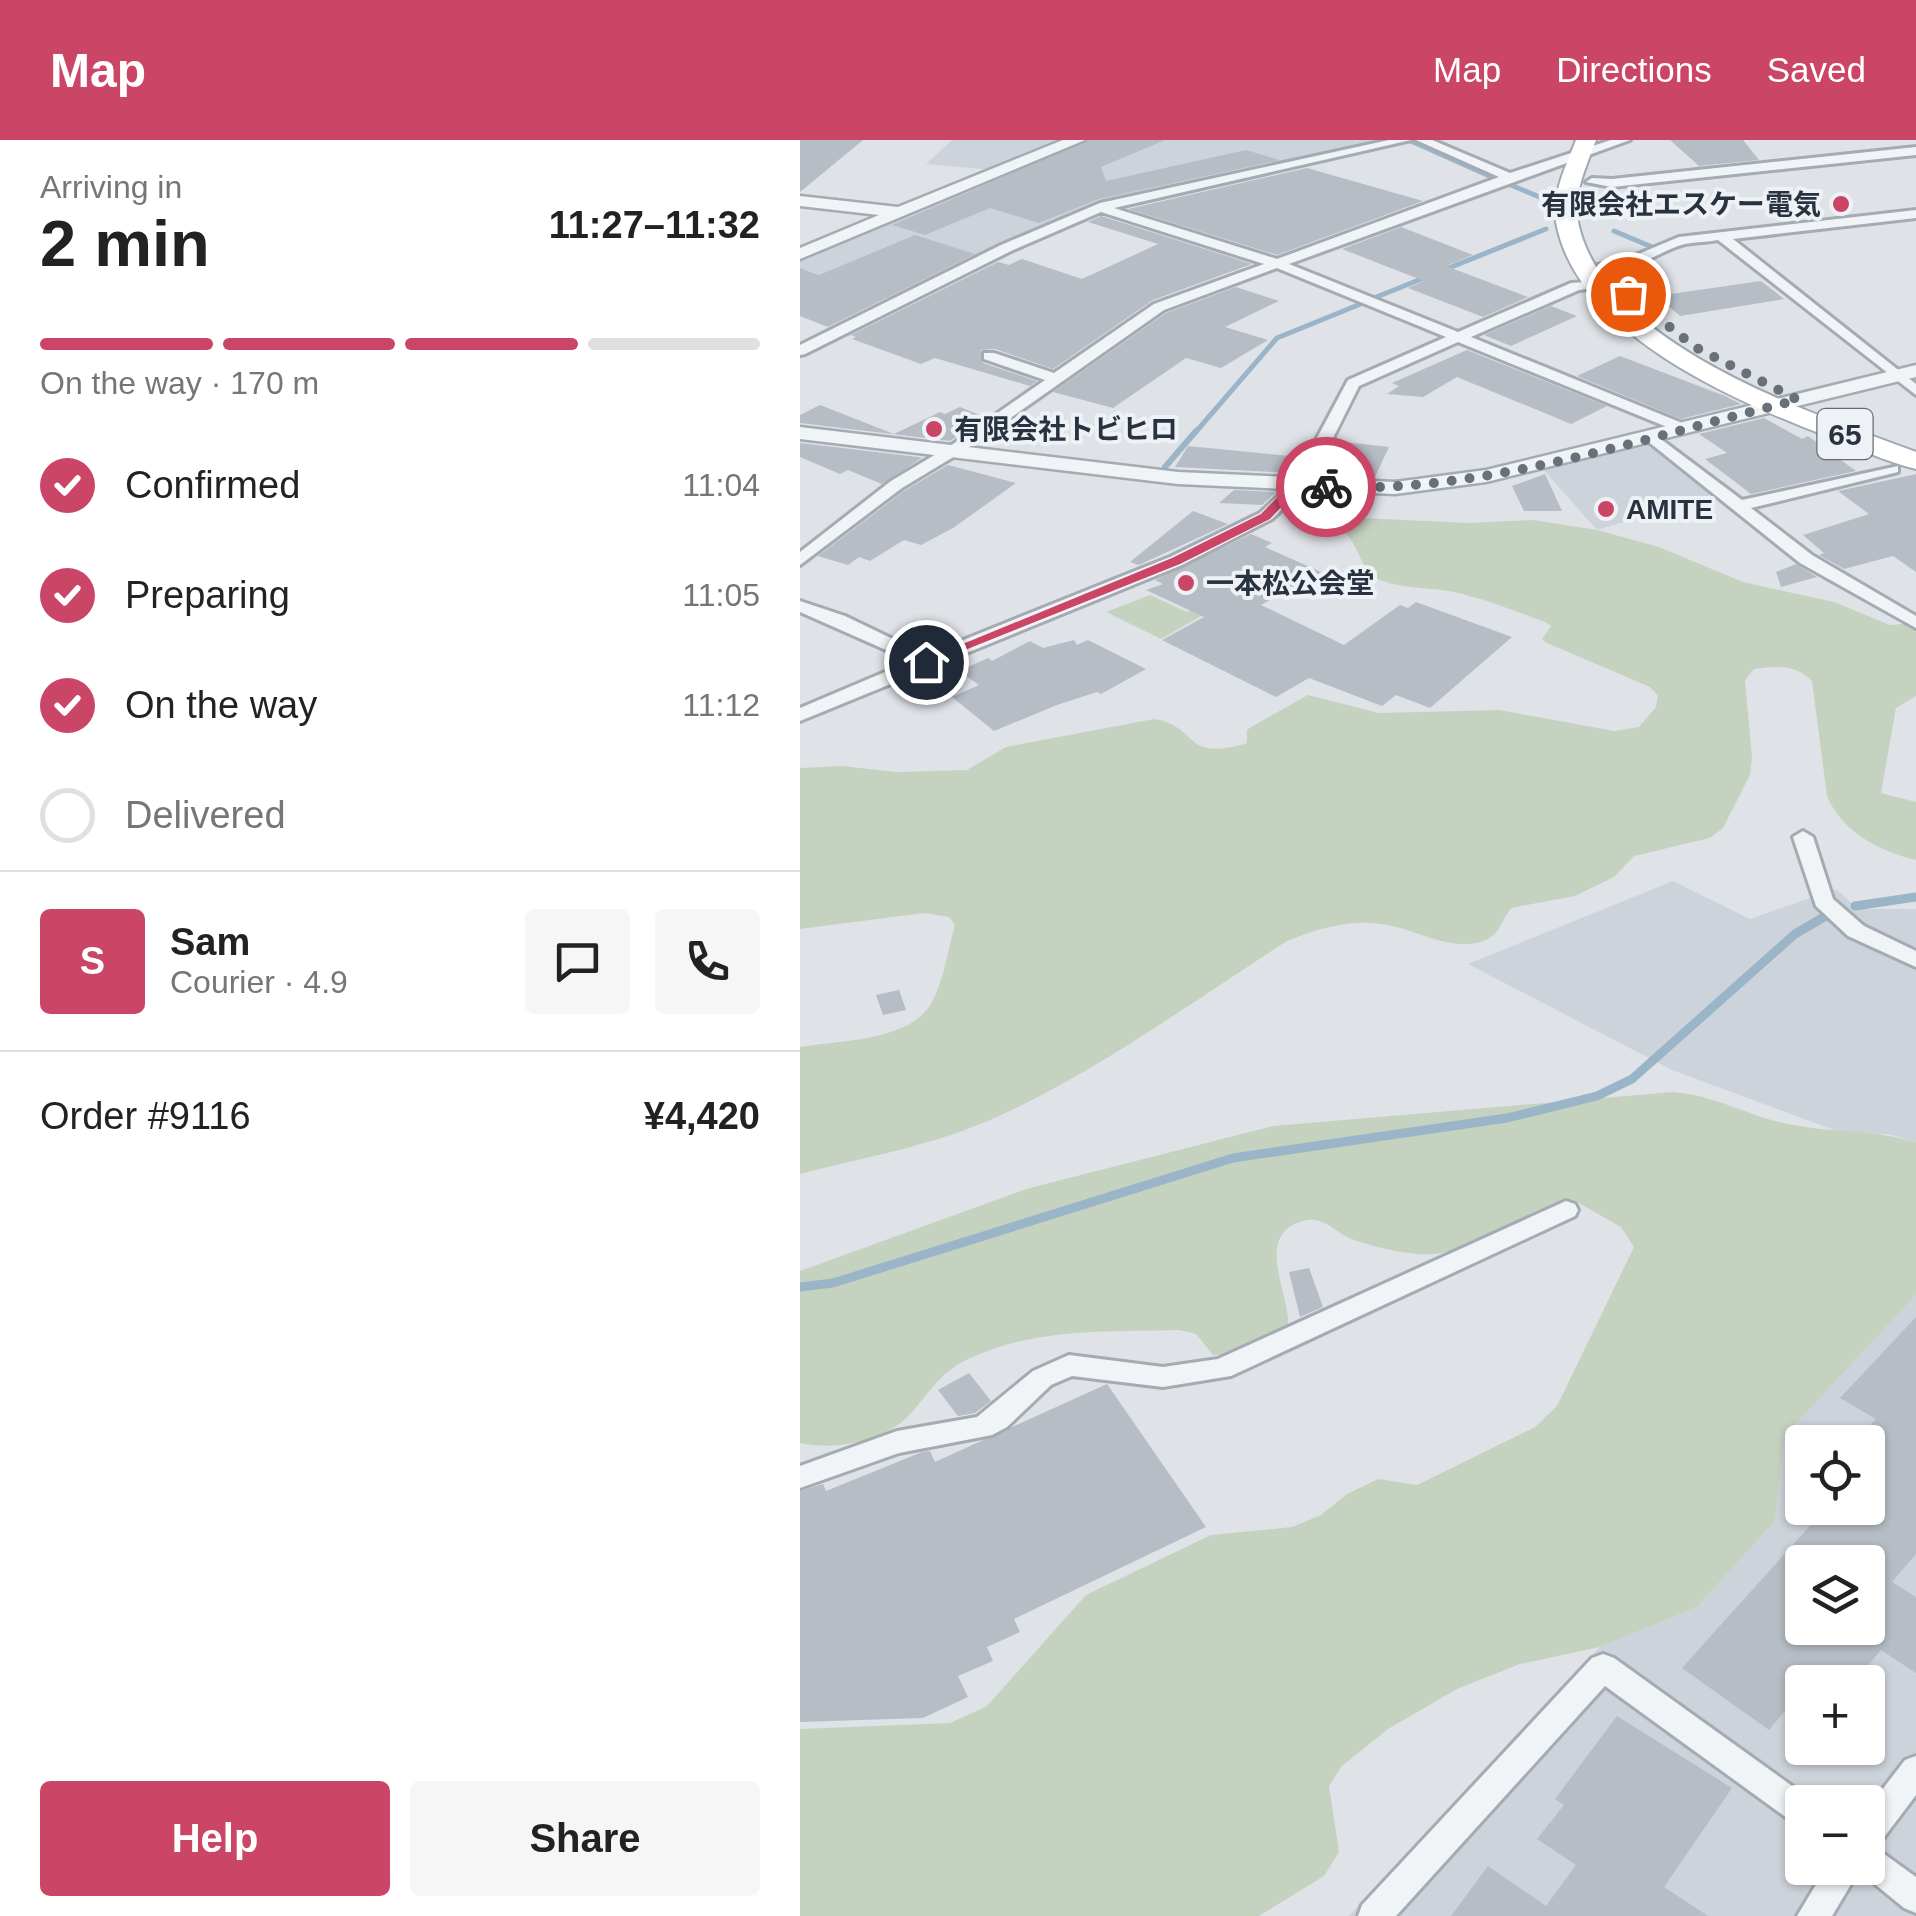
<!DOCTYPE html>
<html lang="en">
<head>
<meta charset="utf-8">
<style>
  body { margin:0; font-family:Helvetica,"Noto Sans JP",sans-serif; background:#f6f6f6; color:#222; height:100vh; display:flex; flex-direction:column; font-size:38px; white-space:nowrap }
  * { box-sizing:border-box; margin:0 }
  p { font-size:32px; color:#767676 }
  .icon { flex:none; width:55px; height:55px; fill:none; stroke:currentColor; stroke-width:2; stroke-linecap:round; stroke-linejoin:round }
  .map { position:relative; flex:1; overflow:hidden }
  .panel { display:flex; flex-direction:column; background:#fff; width:800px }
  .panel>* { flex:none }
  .buttons { position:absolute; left:985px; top:1285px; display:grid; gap:20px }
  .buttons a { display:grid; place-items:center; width:100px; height:100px; border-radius:10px; background:#fff; box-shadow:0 2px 8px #0004; font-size:50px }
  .pin { position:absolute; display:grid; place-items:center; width:85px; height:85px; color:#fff; margin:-42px; border:5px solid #fff; border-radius:50%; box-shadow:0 2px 10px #0007 }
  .courier { position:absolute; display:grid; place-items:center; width:100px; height:100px; margin:-50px; border:8px solid #cb4567; border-radius:50%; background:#fff; color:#222; box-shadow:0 2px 12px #0007 }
  .summary em { font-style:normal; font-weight:700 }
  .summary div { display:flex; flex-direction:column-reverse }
  .summary { display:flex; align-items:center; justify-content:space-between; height:170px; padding:0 40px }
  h1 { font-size:65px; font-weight:700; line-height:75px }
  .bar { display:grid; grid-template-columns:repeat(4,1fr); gap:15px 10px; align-content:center; height:120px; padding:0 40px }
  .bar i { height:12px; border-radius:8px; background:#e0e0e0 }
  .bar .active { background:#cb4567 }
  .bar p { grid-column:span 4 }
  .line { display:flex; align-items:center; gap:25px; padding:0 40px; border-top:2px solid #e0e0e0 }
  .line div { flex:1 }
  .round { display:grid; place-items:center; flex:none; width:105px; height:105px; border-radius:10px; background:#f6f6f6 }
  ol { padding:0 40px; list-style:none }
  li { display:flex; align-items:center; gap:30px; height:110px }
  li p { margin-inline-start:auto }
  li .icon { padding:10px; border-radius:50%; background:#cb4567; color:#fff; stroke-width:4 }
  li:last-child { color:#767676 }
  li i { width:55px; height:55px; border:5px solid #e0e0e0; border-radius:50% }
  .primary-button { display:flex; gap:20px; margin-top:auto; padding:20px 40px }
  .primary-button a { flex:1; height:115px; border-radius:10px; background:#cb4567; color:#fff; font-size:40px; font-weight:700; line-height:115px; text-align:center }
  .primary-button a+a { background:#f6f6f6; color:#222 }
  header { display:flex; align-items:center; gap:60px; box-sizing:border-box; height:140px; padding:0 50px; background:#cb4567; color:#fff }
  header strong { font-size:48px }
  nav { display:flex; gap:55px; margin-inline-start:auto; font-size:35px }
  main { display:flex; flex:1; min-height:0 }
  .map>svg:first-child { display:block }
</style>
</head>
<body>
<header>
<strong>Map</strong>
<nav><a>Map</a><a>Directions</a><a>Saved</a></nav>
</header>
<main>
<section class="panel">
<div class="summary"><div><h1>2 min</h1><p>Arriving in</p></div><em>11:27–11:32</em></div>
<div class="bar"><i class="active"></i><i class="active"></i><i class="active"></i><i></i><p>On the way · 170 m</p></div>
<ol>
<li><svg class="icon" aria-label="check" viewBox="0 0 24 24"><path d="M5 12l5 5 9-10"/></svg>Confirmed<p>11:04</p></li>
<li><svg class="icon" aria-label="check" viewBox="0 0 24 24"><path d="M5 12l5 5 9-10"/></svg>Preparing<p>11:05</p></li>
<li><svg class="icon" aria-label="check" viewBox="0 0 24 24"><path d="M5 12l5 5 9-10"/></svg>On the way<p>11:12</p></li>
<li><i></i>Delivered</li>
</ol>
<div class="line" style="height:180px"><b class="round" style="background:#cb4567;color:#fff">S</b><div><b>Sam</b><p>Courier · 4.9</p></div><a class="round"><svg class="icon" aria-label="chat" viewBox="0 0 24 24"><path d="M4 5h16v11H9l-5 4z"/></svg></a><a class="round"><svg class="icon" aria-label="phone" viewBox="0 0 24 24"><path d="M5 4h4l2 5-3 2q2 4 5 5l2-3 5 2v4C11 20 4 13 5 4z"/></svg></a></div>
<div class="line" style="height:130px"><div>Order #9116</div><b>¥4,420</b></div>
<div class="primary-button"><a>Help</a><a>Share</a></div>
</section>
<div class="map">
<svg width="1116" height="1776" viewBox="0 0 1116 1776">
  <rect width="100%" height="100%" fill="#dfe3e8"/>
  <g fill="#cdd3da" fill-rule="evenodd">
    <path d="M152,0H259L263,2L194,30L126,24Z"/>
    <path d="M287,0H580L300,61L196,105L89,158L0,128V118Z"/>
    <path d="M845,303L914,354L797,390L742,328Z"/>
    <path d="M873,741L950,779L1036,749L1058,769H1116V1003L1093,995L1037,991L872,930L668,824Z"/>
    <path d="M1116,1155V1776H549L800,1507L897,1467L975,1381L983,1296ZM1002,1302H1068V1368H1002ZM1002,1422H1068V1488H1002ZM1002,1542H1068V1608H1002ZM1002,1662H1068V1728H1002Z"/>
  </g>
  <g fill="#c6d2c0">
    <path d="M561,378L670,383L733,380L797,390L859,407L943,442L1034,462L1090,485L1116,483V556L1096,568L1081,653L1116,662V720C1079,711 1042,692 1027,656L1012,541C995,524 977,526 954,529L945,540L952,617L950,635L923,688L910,698L834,716L814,737L775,756L711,768C703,778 700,793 688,799C655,815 619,790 587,785C552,778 519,788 487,801C393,861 300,930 199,976C136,1005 66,1017 0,1034V907C40,900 110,902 132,862C144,840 148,809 155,785L149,777L124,773L0,789V628L42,626L97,632L167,630L206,607L354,579C399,585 381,623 447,603V590L451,587L508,555L579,573L699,570L814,591L839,587L856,567L858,556L850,547L747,503L742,499L751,486L745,482C715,471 685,459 654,452C624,446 597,450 569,435L552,401L540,386L546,380Z"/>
    <path d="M350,455L387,472L397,467L408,472L361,499L306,472Z"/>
    <path d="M873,952C916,955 951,978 993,985C1034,993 1076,989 1116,1003V1155L984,1296L975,1381L897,1467L800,1507L720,1524L657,1549L588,1589L542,1626L529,1646L539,1712L524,1736L459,1776H0V1589L150,1583L187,1566L286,1455L411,1395L492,1387L521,1375L547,1354L578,1339L617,1345L735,1287L757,1266L834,1107L821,1087L777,1062C721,1063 678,1119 617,1114C596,1112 569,1106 549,1098C538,1093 528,1082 515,1080C506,1079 494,1083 487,1089C462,1110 490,1158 488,1185C469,1202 439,1216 413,1215L396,1194L379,1190C312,1192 245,1188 182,1213C142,1229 139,1241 113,1271C88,1301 37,1311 0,1303V1131L226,1049L473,986Z"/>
  </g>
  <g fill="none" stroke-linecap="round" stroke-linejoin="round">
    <g stroke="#9ab5c8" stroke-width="5">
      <path d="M611,1L694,38"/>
      <path d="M555,8L588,0"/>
      <path d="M706,43L742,58"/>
      <path d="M236,90L282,71"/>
      <path d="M814,91L852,107"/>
      <path d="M574,158L746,89"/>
      <path d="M394,294L477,198L563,163"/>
    </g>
    <path stroke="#9ab5c8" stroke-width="6" d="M365,327L396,291"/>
    <g stroke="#9ab5c8" stroke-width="9">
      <path d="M1055,766L1116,757"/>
      <path d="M0,1147L33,1143L433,1018L707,978L797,956L832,939L995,794L1024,777"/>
    </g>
  </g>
  <g fill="#b6bdc5" fill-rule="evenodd">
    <path d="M0,0H63L0,52Z"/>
    <path d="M289,0H365L301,27L306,41L446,10L480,20L299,59L239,83L190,68L125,95L92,85Z"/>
    <path d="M870,0H943L959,20L899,26Z"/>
    <path d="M507,28L623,61L477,115L328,69Z"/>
    <path d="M301,76L452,124L353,160L253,229L195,209L181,210L183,223L237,241L230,246L135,218L121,224L52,199L56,197L51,195L198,122L209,125L222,119L282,139L358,104L288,82Z"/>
    <path d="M601,87L673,115L646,126L728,157L683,177L608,148L624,141L542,109Z"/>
    <path d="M115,95L175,114L28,187L0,176V128L19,135Z"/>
    <path d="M961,141L984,159L880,176L857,156Z"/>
    <path d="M436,147L479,161L425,187L468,200L421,228L386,218L313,268L253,252L366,173Z"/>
    <path d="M751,166L777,176L711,206L684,195Z"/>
    <path d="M667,210L807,266L771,284L657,237L623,257L587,254L599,246L592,243Z"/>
    <path d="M820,216L925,256L941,264L881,279L777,236Z"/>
    <path d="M20,265L94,294L140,272L145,274L160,267L185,277L150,301L0,283V275Z"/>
    <path d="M964,278L1002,299L1008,296L1056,331L951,354L905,319L927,313L899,294Z"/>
    <path d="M535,301L589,307L575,337L517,335Z"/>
    <path d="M0,303L118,317L122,318L82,344L48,330L40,334L0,317Z"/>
    <path d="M388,306L479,315L500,317L489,333L375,327Z"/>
    <path d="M148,325L216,343L153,388L121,405L104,400L70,421L59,417L48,425L18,416L104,351Z"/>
    <path d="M745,334L762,371H724L712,346Z"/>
    <path d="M1116,334V432L1093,416L1044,429L1019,415L1024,413L1003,395L1069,374L1038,351Z"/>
    <path d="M434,350L476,352L462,365L419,363Z"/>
    <path d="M512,354L549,356L546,368L509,367Z"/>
    <path d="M393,371L428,384L339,425L330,422Z"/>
    <path d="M451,394L472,403L465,407L521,432L461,465L544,505L600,465L608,468L616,462L712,497L630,568L596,555L582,566L509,538L476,557L362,500L404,477L346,450L363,444L355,440Z"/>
    <path d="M996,424L1017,437L981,447L976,432Z"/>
    <path d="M274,500L277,505L288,500L346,529L301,554L297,552L257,565L194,591L152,557L179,545L159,531L188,518L192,521L230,501L243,508Z"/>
    <path d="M99,850L106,870L83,875L76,855Z"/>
    <path d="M509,1128L523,1167L500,1177L489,1132Z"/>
    <path d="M1116,1177V1414L1092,1442L1116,1457V1533L1081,1510L1054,1542H1043L1021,1527L1008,1542H1002V1550L969,1590L882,1528L1026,1368H1068V1321L1083,1303L1064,1292L1076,1279L1040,1258ZM1002,1422H1068V1488H1002Z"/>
    <path d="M169,1233L191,1261L175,1273L158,1276L138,1250Z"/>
    <path d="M307,1244L406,1387L214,1479L220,1492L187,1507L193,1521L158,1536L168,1557L123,1578L0,1582V1351L23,1344L26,1351L122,1312L130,1311L135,1322Z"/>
    <path d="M817,1576L932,1648L864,1747L908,1776H651L688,1726L746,1766L776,1725L737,1699L764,1665L755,1659Z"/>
  </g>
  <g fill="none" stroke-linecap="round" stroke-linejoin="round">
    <g stroke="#a4abb2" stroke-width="6">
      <g id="minor">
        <path d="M589,0H611L314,68L477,119L699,37L616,0H632L710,33L811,0H830L489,124L658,192L771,143L801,141V147L779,150L671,197L887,285V291H877L658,202L559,246L533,298L491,361L472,379L382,425L0,581V568L111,521L0,472V461L45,476L126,515L370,417L460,373L479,355L517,298L548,240L646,197L477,128L364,170L165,310L102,348L0,425V412L91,341L153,304L245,240L184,219V213H194L254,233L354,164L464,124L301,72L211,111L5,214L0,215V205L201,105L300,63Z"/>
        <path d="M1116,7V15L812,47L786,42L792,38L812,39Z"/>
        <path d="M1116,70V78L933,99L1116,244V255L918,100C907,102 896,102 885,104C858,110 825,141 798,125L824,120L879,97Z"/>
        <path d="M850,291L942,360L1098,326V332L951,368L1012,415L1116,476V488L1000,423L845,299L842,296Z"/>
        <path d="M1003,691L1013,697L1033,759L1064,786L1116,811V827L1048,796L1016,766L993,697Z"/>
        <path d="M766,1061L775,1064L778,1070L775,1076L431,1236L363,1247L272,1236L251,1245L207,1287L192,1295L99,1313L0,1348V1326L97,1291L177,1277L233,1231L269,1215L363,1227L418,1219Z"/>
        <path d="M803,1514L814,1518L1013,1661L1002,1662V1685L991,1681L805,1546L596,1776H558L562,1765L792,1518Z"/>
        <path d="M1116,1616V1655L1079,1704L1073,1706L1116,1737V1773L1104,1768L1059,1731L1032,1776H997L1026,1728H1068V1668L1105,1620Z"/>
      </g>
    </g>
    <g stroke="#a4abb2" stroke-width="5">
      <g id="tertiary">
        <path d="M263,0H285L0,119V108L79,75L0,66V56L98,67Z"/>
        <path d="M1116,225V237L686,342L595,354L378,344L0,299V287L378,332L595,342L686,330Z"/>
      </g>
    </g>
    <g stroke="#9ea9b3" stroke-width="4">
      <path id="primary" d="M776,0H796C787,25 772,55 778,82C803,206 1012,273 1116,312V329C1086,322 1058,308 1029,297C935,261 776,194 756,82C751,55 767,24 776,0Z"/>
    </g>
    <use href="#minor" fill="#f1f4f6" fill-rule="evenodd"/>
    <use href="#tertiary" fill="#f1f4f6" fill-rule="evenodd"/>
    <use href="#primary" fill="#fff" fill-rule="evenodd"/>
  </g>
  <path fill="#cb4567" d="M490,344L532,347L526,351L497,350L470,379L380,424L130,524L119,522L372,418L461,374Z"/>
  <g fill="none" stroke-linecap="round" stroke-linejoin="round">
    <path stroke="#68717a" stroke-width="10" stroke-dasharray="0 18" d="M526,347C686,354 844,297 998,260L895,207L828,154"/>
  </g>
  <g fill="#cb4567" stroke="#eef2f6" stroke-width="4">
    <circle cx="1041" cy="64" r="10"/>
    <circle cx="134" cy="289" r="10"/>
    <circle cx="806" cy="369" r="10"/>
    <circle cx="386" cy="443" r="10"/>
  </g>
  <g text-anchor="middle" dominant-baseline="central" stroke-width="8" stroke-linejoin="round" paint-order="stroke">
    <g font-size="28" font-weight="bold" fill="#28333f" stroke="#eef2f6" text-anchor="start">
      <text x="1021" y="64" text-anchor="end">有限会社エスケー電気</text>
      <text x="154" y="289">有限会社トビヒロ</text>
      <text x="826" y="369">AMITE</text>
      <text x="406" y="443">一本松公会堂</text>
    </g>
    <rect fill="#eef2f6" stroke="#636c76" stroke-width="2.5" x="1017.5" y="269" width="55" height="50" rx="8"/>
    <g font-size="30" font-weight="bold" fill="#28333f">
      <text x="1045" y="294">65</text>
    </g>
  </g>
</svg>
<div class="buttons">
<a><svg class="icon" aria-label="locate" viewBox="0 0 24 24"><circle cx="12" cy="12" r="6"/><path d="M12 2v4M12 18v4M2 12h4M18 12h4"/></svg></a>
<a><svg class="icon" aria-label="layers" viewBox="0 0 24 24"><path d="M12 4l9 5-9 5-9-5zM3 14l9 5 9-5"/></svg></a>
<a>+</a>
<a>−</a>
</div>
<div class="pin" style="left:828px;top:154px;background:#ea580c"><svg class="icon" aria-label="bag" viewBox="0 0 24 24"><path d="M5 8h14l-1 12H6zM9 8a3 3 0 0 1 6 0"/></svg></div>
<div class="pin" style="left:126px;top:522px;background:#1f2937"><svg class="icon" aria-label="home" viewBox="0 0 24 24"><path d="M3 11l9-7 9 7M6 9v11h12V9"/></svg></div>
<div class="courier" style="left:526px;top:347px"><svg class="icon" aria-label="bike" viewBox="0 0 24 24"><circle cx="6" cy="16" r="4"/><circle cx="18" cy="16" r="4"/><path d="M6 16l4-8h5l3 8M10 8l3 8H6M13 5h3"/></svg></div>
</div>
</main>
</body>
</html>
